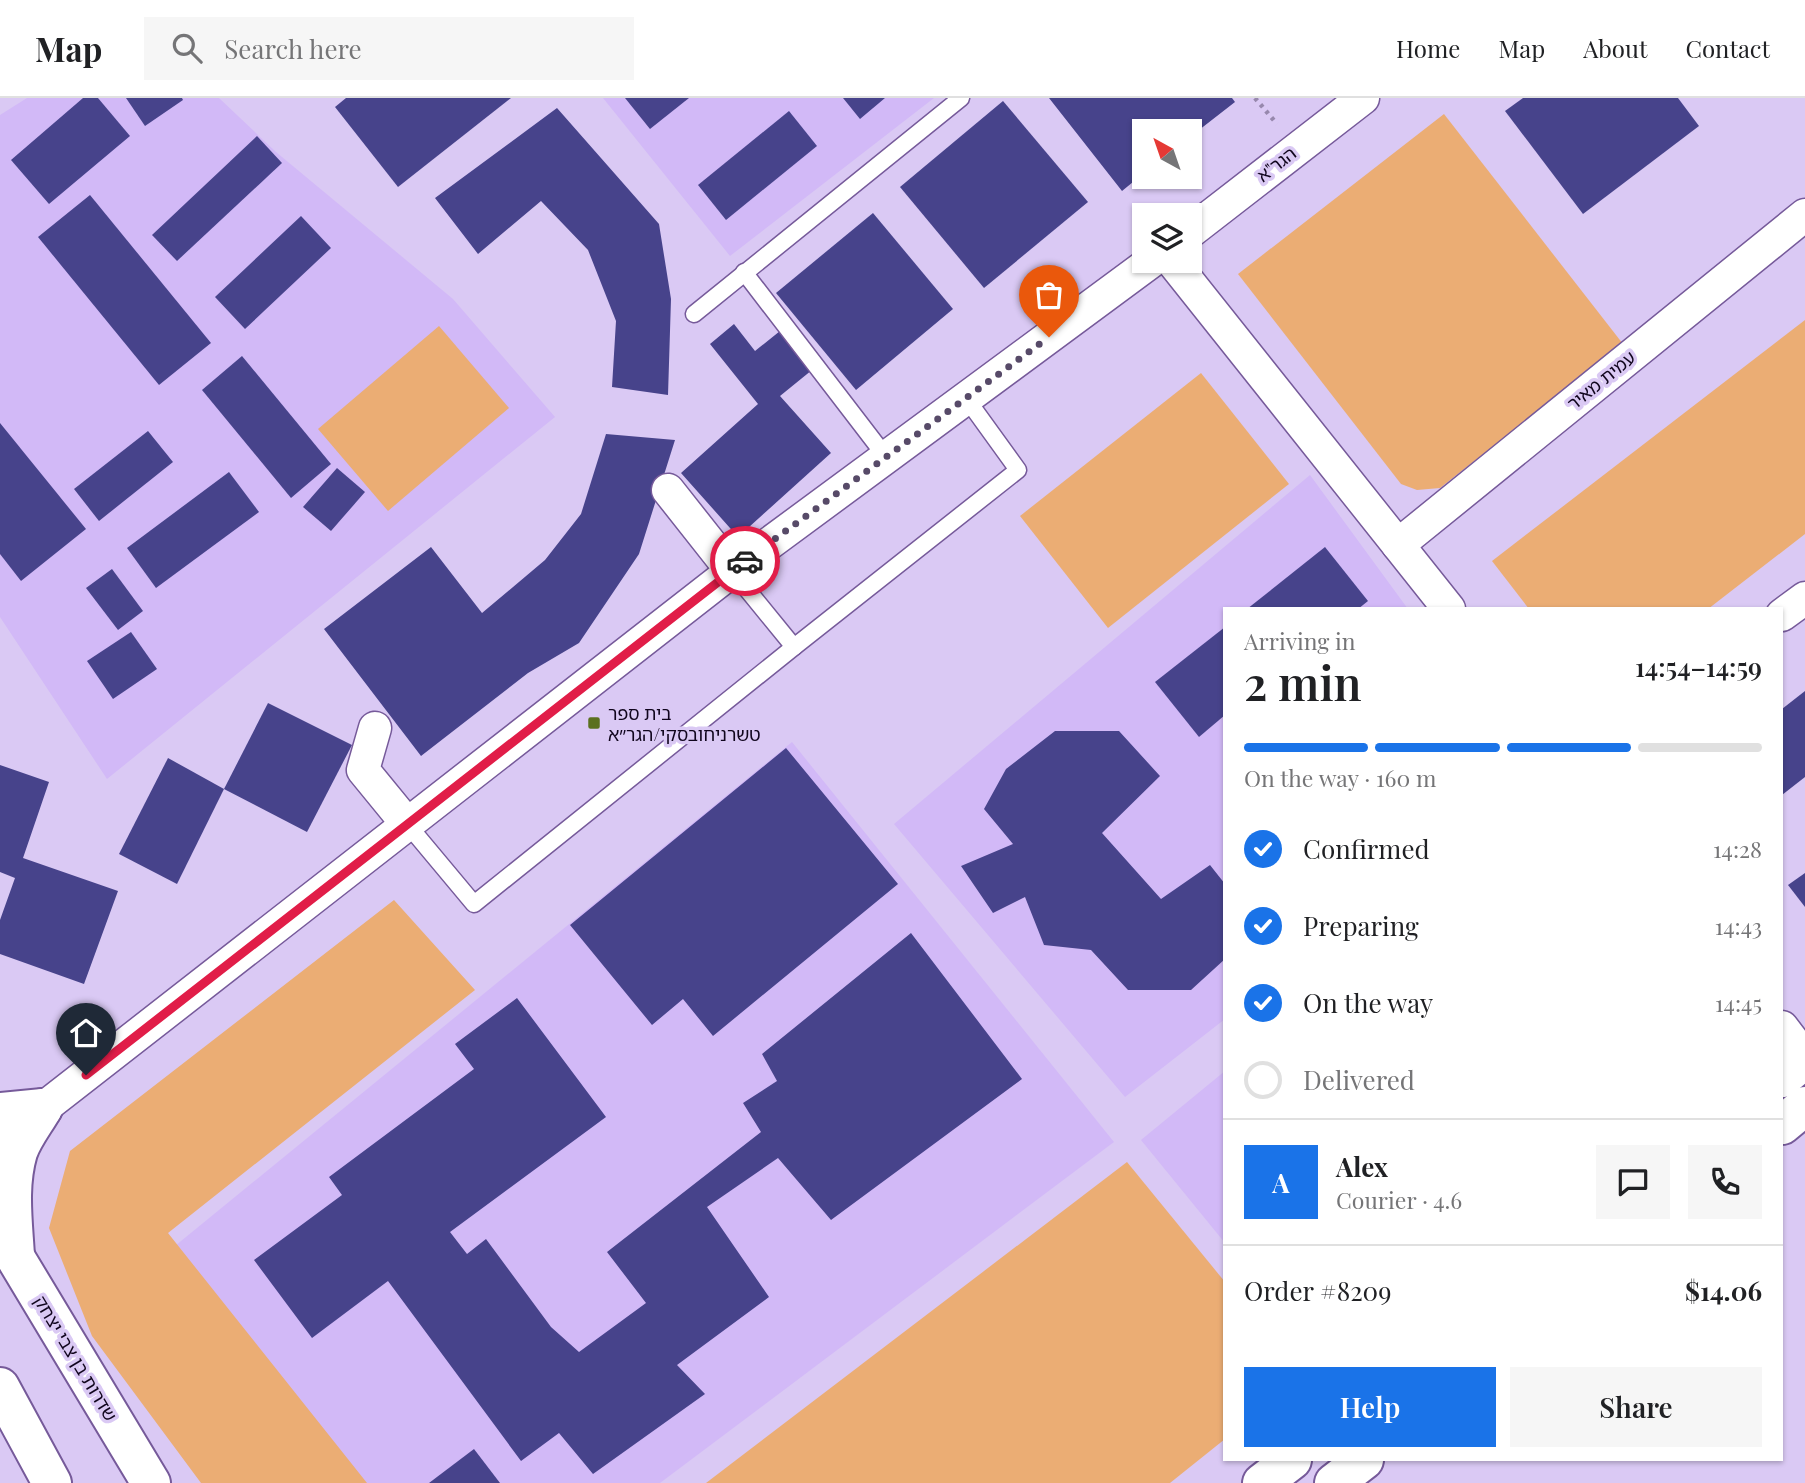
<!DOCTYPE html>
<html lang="en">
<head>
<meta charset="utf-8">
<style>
  body { margin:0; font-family:"Playfair Display","Noto Sans Hebrew",serif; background:#f6f6f6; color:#202124; height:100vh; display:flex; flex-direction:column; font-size:26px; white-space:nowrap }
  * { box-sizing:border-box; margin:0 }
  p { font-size:23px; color:#757577 }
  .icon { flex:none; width:38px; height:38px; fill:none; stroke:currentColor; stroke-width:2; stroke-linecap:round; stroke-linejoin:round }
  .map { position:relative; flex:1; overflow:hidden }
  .sheet { position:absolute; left:1223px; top:509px; width:560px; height:854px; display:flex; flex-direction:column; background:#fff; border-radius:0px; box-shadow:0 2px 5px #0004 }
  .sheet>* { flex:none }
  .needle { width:46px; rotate:320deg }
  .controls { position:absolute; left:1132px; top:21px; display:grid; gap:14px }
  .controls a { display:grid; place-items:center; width:70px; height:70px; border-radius:0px; background:#fff; box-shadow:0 2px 5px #0004; font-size:35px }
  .pin { position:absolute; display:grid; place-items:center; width:60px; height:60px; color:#fff; margin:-72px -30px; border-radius:50% 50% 50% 0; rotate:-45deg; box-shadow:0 0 7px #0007 }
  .pin .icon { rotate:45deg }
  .courier { position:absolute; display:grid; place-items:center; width:70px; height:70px; margin:-35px; border:5px solid #e11d48; border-radius:50%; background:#fff; color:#222; box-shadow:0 2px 9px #0007 }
  .summary em { font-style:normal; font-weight:600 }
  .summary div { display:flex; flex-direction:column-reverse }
  .summary { display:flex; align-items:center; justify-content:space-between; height:119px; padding:0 21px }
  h1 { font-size:46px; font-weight:600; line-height:52px }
  .bar { display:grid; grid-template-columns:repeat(4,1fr); gap:10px 7px; align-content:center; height:84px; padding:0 21px }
  .bar i { height:9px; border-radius:5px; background:#e0e0e0 }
  .bar .on { background:#1a73e8 }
  .bar p { grid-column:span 4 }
  .line { display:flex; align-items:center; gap:18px; padding:0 21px; border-top:2px solid #e0e0e0 }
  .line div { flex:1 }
  .round { display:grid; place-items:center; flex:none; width:74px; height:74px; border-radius:0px; background:#f6f6f6 }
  ol { padding:0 21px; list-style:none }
  li { display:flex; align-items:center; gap:21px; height:77px }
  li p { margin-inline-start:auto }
  li .icon { padding:7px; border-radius:50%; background:#1a73e8; color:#fff; stroke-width:4 }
  li:last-child { color:#757577 }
  li i { width:38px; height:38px; border:4px solid #e0e0e0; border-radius:50% }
  .primary-button { display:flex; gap:14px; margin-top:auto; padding:14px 21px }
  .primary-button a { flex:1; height:80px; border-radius:0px; background:#1a73e8; color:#fff; font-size:28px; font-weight:600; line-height:80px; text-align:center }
  .primary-button a+a { background:#f6f6f6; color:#202124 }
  header { display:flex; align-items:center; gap:42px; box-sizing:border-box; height:98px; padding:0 35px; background:#fff; border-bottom:2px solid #e0e0e0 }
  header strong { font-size:33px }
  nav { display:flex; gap:38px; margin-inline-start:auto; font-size:24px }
  .search { width:490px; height:63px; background:#f6f6f6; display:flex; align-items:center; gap:18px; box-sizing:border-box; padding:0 24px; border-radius:0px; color:#757577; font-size:26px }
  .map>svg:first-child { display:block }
</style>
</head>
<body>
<header>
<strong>Map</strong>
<div class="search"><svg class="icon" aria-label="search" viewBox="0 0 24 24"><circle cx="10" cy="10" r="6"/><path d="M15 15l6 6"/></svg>Search here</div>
<nav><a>Home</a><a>Map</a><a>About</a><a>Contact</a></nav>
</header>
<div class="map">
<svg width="1805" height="1385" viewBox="0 0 1805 1385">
  <rect width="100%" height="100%" fill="#dac9f4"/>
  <g fill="#d2b9f7">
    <path d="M27,0H219L276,54L453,201L555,319L107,681L0,519V17Z"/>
    <path d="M603,0H934L730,158Z"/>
    <path d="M1310,377L1408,511H1225V921L1125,999L894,726Z"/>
    <path d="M792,644L1114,1044L660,1385H314L148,1170Z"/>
    <path d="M1225,973V1145L1141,1042Z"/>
  </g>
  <g fill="#ebad74">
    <path d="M1444,16L1623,246L1440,390L1417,392L1401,386L1238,176Z"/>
    <path d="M1805,222V436L1708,511H1529L1492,463Z"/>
    <path d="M439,228L509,310L388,413L318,331Z"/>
    <path d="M1201,275L1289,386L1108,530L1020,418Z"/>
    <path d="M394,802L475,892L168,1135L367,1385H201L92,1238L49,1130L70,1053Z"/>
    <path d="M1127,1064L1225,1184V1341L1170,1385H706Z"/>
  </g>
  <g fill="#47438b">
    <path d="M83,0H98L130,38L49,106L11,62Z"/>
    <path d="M126,0H182L183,2L145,28Z"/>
    <path d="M346,0H511L398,89L335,9Z"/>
    <path d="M625,0H689L650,31Z"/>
    <path d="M843,0H885L860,21Z"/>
    <path d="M1049,0H1232L1235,4L1190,39V33H1144V75L1122,93Z"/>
    <path d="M1523,0H1678L1699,28L1583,116L1505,13Z"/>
    <path d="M1003,3L1088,104L984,190L900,89Z"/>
    <path d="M557,10L659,126L671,201L668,297L612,289L616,223L588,152L541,103L478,156L435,100Z"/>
    <path d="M789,13L817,48L726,122L698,87Z"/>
    <path d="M257,38L282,65L177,163L152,137Z"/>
    <path d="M90,97L211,245L159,287L38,139Z"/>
    <path d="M873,115L953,211L856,292L776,195Z"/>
    <path d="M301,118L331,150L245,231L215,199Z"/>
    <path d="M734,226L755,253L780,233L812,272L780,298L831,355L738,439L681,375L758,306L710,246Z"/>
    <path d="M242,258L331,366L291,400L202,292Z"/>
    <path d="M0,325L86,431L21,483L0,456Z"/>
    <path d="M148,333L173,364L99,423L74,391Z"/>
    <path d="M606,336L675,342L639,456L579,545L528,575L421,658L324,531L431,449L482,515L545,462L581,416Z"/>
    <path d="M337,370L365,394L331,433L303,409Z"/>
    <path d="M229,374L259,414L156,490L127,450Z"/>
    <path d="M1325,449L1368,503L1358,511H1247Z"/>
    <path d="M112,471L143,513L118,532L86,490Z"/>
    <path d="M1225,529V617L1199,639L1155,584Z"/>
    <path d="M131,534L157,571L113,601L87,563Z"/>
    <path d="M1805,593V679L1782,697V611Z"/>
    <path d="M268,605L352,647L307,734L224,691Z"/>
    <path d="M1055,633H1119L1160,678L1102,735L1161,801L1210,767L1225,786V861L1191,892H1128L1091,852L1044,847L1025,799L993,815L961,768L1013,746L984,711L1006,671Z"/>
    <path d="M786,650L898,786L713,938L683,901L652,927L570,827Z"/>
    <path d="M168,660L224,691L177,786L119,756Z"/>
    <path d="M0,667L49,684L23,760L118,793L84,886L0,856V822L15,780L0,774Z"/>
    <path d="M1805,775V809L1788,787Z"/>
    <path d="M911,835L1022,981L831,1122L778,1060L707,1109L769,1199L677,1267L705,1296L593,1376L559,1335L521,1363L388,1183L312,1240L254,1162L342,1097L329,1079L474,971L455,946L517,900L606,1019L450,1134L467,1156L486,1141L551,1229L579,1254L646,1205L607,1154L761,1034L743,1005L777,983L762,956Z"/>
    <path d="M474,1351L500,1385H429Z"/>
  </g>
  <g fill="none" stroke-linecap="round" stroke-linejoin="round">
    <g stroke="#765a9a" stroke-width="19">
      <g id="lane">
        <path d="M744,174L886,359"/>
        <path d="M694,216L961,0"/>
        <path d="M732,473L794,549L1018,372L966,300"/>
        <path d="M408,727L474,806L794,549"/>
      </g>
    </g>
    <g stroke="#765a9a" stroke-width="35">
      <g id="street">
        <path d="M1190,134L1363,0"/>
        <path d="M1172,163L1449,511"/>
        <path d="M668,392L732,473"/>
        <path d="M1398,447L1805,117"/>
        <path d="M1782,517L1805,500"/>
        <path d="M375,630L363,672L408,727"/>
        <path d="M1782,929L1805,959"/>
        <path d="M0,1044L732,473L1152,163"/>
      </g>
    </g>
    <g stroke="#765a9a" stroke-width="42">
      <g id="secondary">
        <path d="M1782,980L1805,961"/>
        <path d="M0,1014L43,1010"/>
        <path d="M1782,1027L1805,1008"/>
        <path d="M0,1134L151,1385"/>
        <path d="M15,1158C13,1123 8,1088 18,1054C23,1039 35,1024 43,1010"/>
        <path d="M0,1289L52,1385"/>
        <path d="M1262,1385L1292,1362"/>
        <path d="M1334,1385L1364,1362"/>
      </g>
    </g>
    <path stroke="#9788ad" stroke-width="4.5" stroke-dasharray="3.5 5" stroke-linecap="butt" d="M1255,0L1277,26"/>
    <use href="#lane" stroke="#fff" stroke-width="16"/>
    <use href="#street" stroke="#fff" stroke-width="32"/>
    <use href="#secondary" stroke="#fff" stroke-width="38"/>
  </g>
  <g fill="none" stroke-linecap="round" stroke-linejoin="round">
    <path stroke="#574a68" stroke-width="7" stroke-dasharray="0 12.6" d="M745,463L1049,239"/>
    <path stroke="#e11d48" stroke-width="9" d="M86,977L745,463"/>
  </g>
  <rect fill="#5b701f" stroke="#dac9f4" stroke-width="2.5" x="587" y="618" width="14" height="14" rx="3.5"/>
  <g text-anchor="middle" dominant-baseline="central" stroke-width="7" stroke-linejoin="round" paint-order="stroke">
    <g font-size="18" fill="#10051d" stroke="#dac9f4">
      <text transform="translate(1276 66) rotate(-38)">הגר"א</text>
      <text transform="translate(1601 282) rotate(-39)">עמית מאיר</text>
      <text transform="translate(76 1260) rotate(59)">שדרות בן צבי יצחק</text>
    </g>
    <g font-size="18" fill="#10051d" stroke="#dac9f4" text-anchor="start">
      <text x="608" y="615">בית ספר<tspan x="608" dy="21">טשרניחובסקי/הגר״א</tspan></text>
    </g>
  </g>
</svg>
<div class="controls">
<a><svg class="needle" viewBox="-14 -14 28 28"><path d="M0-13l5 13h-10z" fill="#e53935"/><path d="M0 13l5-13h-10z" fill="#757577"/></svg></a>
<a><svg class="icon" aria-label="layers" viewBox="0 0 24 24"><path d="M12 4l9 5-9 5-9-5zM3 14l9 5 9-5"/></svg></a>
</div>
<div class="pin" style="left:1049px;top:239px;background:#ea580c"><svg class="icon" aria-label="bag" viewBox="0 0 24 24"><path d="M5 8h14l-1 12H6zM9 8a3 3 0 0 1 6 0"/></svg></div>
<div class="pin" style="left:86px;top:977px;background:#1f2937"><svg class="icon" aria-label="home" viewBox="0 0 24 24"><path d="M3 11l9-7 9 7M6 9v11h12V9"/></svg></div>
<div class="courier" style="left:745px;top:463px"><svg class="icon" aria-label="car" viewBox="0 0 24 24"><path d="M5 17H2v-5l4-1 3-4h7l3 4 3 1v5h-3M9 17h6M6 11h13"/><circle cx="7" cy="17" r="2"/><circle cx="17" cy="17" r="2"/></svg></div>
<section class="sheet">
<div class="summary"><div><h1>2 min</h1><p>Arriving in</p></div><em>14:54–14:59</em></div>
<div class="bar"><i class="on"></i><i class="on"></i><i class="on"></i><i></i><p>On the way · 160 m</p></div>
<ol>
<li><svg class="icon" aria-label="check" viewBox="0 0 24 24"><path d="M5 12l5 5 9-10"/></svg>Confirmed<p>14:28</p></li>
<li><svg class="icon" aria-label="check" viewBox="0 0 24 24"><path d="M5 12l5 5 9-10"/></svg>Preparing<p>14:43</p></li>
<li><svg class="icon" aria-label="check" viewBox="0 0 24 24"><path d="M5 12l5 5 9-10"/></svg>On the way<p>14:45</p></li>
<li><i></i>Delivered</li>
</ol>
<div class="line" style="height:126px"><b class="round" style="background:#1a73e8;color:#fff">A</b><div><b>Alex</b><p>Courier · 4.6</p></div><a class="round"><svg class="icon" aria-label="chat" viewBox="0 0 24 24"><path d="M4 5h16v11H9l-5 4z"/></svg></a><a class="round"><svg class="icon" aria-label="phone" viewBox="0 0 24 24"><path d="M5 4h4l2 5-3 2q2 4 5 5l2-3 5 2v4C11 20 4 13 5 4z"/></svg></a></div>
<div class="line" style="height:91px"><div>Order #8209</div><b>$14.06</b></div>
<div class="primary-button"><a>Help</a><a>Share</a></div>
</section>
</div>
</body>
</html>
